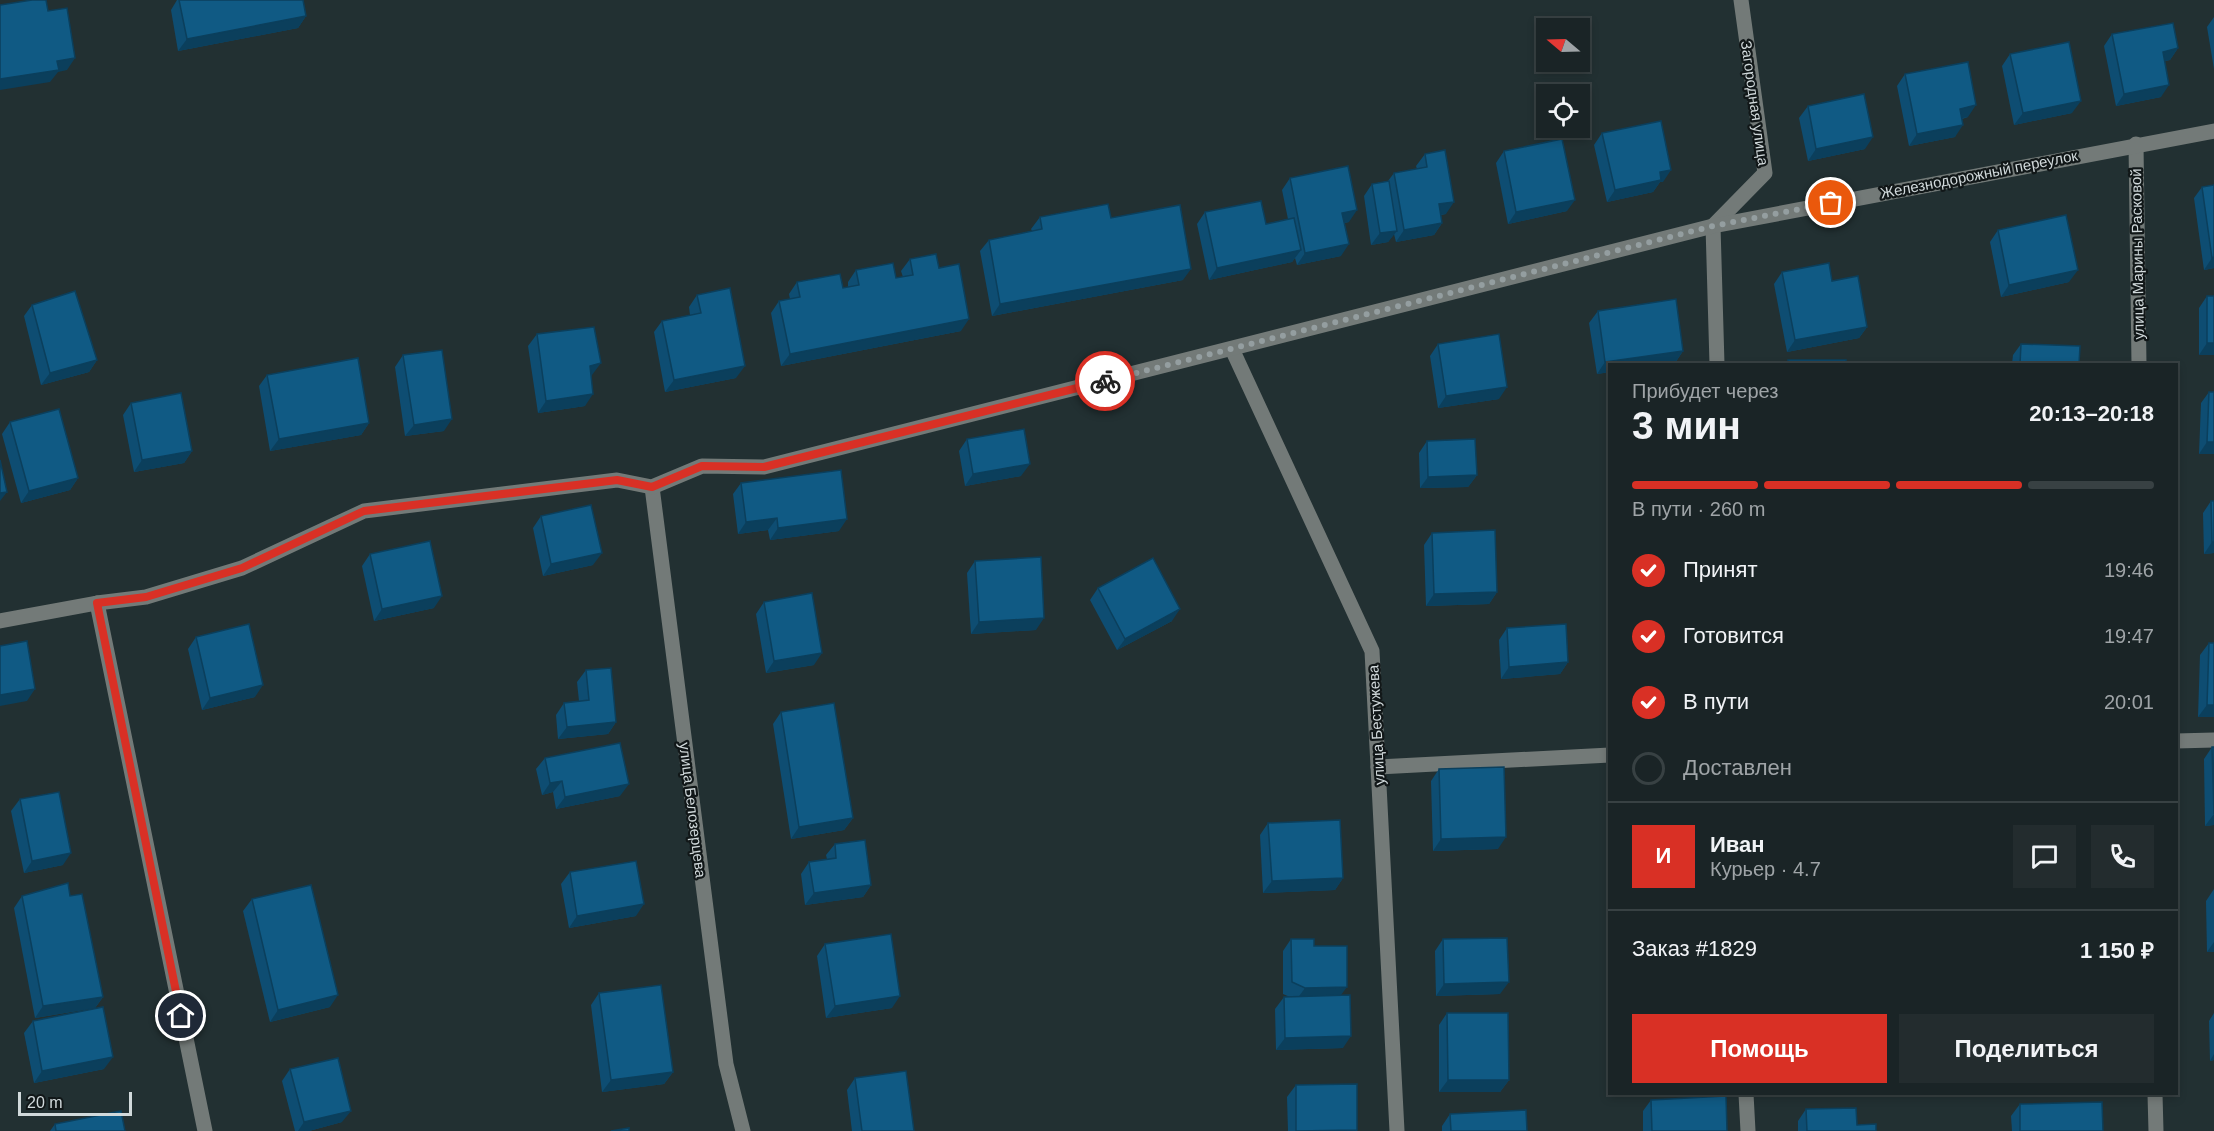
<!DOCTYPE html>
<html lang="ru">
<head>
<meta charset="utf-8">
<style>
  body { margin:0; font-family:Helvetica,sans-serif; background:#232c2e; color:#f1f3f6; height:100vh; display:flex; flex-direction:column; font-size:22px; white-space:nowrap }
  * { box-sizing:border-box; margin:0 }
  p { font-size:20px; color:#9fa4a7 }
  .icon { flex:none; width:33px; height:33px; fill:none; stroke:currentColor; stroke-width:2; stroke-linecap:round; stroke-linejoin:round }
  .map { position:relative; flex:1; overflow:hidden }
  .details { position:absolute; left:1608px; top:363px; width:570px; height:732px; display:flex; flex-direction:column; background:#1a2426; border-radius:0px; box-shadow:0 3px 9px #0003,0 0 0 2px #384143 }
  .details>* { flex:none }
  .needle { width:39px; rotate:289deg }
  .fabs { position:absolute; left:1536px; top:18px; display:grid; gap:12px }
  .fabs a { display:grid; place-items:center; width:54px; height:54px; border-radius:0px; background:#1a2426; box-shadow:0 3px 9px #0003,0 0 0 2px #384143; font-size:30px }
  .scale { position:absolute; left:18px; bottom:15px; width:114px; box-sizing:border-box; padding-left:6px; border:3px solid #d1d9db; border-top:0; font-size:16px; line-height:21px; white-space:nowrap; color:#d1d9db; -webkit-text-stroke:4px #111718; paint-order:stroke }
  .pin { position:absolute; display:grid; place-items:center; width:51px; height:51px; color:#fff; margin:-26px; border:3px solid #fff; border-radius:50%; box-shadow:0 2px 6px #0007 }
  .courier { position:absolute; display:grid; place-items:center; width:60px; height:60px; margin:-30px; border:4px solid #d93025; border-radius:50%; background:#fff; color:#222; box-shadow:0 2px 8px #0007 }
  .overview em { font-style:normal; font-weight:700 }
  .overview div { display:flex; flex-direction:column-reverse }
  .overview { display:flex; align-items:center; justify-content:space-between; height:102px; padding:0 24px }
  h1 { font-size:39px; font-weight:700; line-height:45px }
  .bar { display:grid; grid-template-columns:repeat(4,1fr); gap:9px 6px; align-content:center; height:72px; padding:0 24px }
  .bar i { height:8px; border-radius:4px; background:#384143 }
  .bar .on { background:#d93025 }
  .bar p { grid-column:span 4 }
  .line { display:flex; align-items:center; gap:15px; padding:0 24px; border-top:2px solid #384143 }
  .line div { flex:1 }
  .round { display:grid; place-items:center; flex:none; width:63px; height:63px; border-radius:0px; background:#232c2e }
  ol { padding:0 24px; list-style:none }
  li { display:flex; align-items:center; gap:18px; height:66px }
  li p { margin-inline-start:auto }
  li .icon { padding:6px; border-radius:50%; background:#d93025; color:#fff; stroke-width:4 }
  li:last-child { color:#9fa4a7 }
  li i { width:33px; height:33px; border:3px solid #384143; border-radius:50% }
  .action { display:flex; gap:12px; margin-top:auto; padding:12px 24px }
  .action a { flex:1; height:69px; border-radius:0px; background:#d93025; color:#fff; font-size:24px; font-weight:700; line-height:69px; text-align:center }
  .action a+a { background:#232c2e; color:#f1f3f6 }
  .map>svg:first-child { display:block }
</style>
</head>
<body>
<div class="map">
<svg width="2214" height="1131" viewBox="0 0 2214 1131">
  <rect width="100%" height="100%" fill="#223032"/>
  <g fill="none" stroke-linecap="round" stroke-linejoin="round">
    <g stroke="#737a78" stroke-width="15">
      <path d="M2136,144L2139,364"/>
      <path d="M1232,349L1372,651L1397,1131"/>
      <path d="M1717,364L1713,226L1765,173L1741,0"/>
      <path d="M652,487L726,1064L743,1131"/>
      <path d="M97,603L205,1131"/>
      <path d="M0,621L97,603L146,597L242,568L364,511L617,480L652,487L702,466L764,467L1713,226L2214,131"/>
      <path d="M2176,741L2214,740"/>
      <path d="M1378,767L1610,755"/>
      <path d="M1746,1094L1748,1131"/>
      <path d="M2155,1094L2156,1131"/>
    </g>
  </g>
  <g fill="#0e4d72">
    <path d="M177,0H303L306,16L298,28L178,51L171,10Z"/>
    <path d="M2214,17V69L2207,27Z"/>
    <path d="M2112,34L2178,48L2170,60L2165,61L2161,97L2116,106L2104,46Z"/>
    <path d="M2010,54L2072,113L2014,125L2002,66Z"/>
    <path d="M1905,74L1968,117L1962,119L1955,137L1909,146L1897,86Z"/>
    <path d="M1808,106L1865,149L1808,161L1799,118Z"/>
    <path d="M1602,133L1663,182H1660L1653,192L1607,202L1594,145Z"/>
    <path d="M1504,151L1567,211L1508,224L1496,163Z"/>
    <path d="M1425,154L1446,214L1441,215L1442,223L1434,235L1396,242L1394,234L1388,242L1371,245L1364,196L1372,184L1388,181L1394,173L1417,169L1416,166Z"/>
    <path d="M1290,178L1349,222L1344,223L1341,256L1297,265L1295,258L1292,262L1209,280L1197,224L1205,212L1266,224L1288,219L1282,190Z"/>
    <path d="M2214,185V268L2204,270L2194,198L2202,187Z"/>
    <path d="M1040,217L1111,218L1183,280L992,316L980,251L989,240L1032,231L1031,229Z"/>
    <path d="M1998,230L2069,282L2001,297L1990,242Z"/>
    <path d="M910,259L939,268L961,331L781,366L771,313L779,301L790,299L789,294L797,282L843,288L848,287V282L856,270L896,278L903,277L901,271Z"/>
    <path d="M1782,272L1832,281L1867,327L1859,338L1787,352L1774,284Z"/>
    <path d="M697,295L736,378L665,392L654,332L662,321L690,315L689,307Z"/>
    <path d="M2207,296L2214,355H2199V308Z"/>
    <path d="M32,305L97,360L89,372L41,385L24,316Z"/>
    <path d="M1598,311L1683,351L1675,363L1610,364V372L1597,374L1589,323Z"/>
    <path d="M537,334L592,375L591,376L585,406L538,413L528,346Z"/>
    <path d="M1438,344L1499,399L1438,408L1430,356Z"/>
    <path d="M2021,344L2079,364H2012L2013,355Z"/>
    <path d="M403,355L444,431L405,436L395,367Z"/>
    <path d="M267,375L369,423L361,435L270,451L259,386Z"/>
    <path d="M2209,392H2214V454H2199L2201,403Z"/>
    <path d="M131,403L192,451L184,463L134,472L123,415Z"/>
    <path d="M10,422L78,478L70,490L21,503L2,434Z"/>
    <path d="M967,439L1021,476L965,486L959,451Z"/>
    <path d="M1427,441L1477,475L1468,487L1420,488L1419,453Z"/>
    <path d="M741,483L839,531L770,540L768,530L738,534L733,494Z"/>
    <path d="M2211,501L2214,553L2204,554L2203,513Z"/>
    <path d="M541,516L593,565L543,576L533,528Z"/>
    <path d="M1432,533L1497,592L1489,604L1426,606L1424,545Z"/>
    <path d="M370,554L434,608L374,621L362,566Z"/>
    <path d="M975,561L1036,630L971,634L967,573Z"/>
    <path d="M1098,588L1172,621L1117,650L1090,600Z"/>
    <path d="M764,602L814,665L766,673L756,614Z"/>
    <path d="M1507,628L1568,662L1560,674L1501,679L1499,640Z"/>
    <path d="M196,637L255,697L202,710L188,649Z"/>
    <path d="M2209,643H2214V717H2198L2200,655Z"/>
    <path d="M586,670L616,722L608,734L558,739L556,715L564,703L579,701L577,682Z"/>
    <path d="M781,712L853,818L844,830L791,839L773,724Z"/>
    <path d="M2212,747H2214V825L2205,826L2204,759Z"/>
    <path d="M545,758L620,796L556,809L553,792L542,795L536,769Z"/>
    <path d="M1439,769L1498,849L1433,851L1431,781Z"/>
    <path d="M20,799L63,865L24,873L11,811Z"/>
    <path d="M1268,823L1343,878L1335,890L1263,893L1260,835Z"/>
    <path d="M835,844L871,885L863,897L805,905L801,874L809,862L827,859L826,855Z"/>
    <path d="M570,872L636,916L569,928L561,884Z"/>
    <path d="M2214,889V952H2207L2206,901Z"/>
    <path d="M22,896H70L103,997L95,1008L35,1018L14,908Z"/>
    <path d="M252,899L330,1007L270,1022L243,911Z"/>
    <path d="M1291,939L1314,946L1341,995L1343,1048L1276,1050L1275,1009L1284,997H1290L1283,994V951Z"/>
    <path d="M1443,939L1500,994L1436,996L1435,951Z"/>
    <path d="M825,944L892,1008L826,1018L817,956Z"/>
    <path d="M599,993L673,1072L664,1084L602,1092L591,1005Z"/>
    <path d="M1447,1013L1509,1080L1500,1092H1439V1025Z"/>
    <path d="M2214,1013V1060L2210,1061L2209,1021Z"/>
    <path d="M33,1021L104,1069L34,1083L24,1033Z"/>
    <path d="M290,1069L342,1122L309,1131H295L282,1081Z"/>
    <path d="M855,1078L914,1131H852L847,1090Z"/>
    <path d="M1296,1085L1357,1130V1131H1288L1287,1097Z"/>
    <path d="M1651,1100L1727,1131H1643V1111Z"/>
    <path d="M2020,1104L2103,1131H2012L2011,1116Z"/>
    <path d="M1806,1109L1857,1125L1876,1131H1798V1121Z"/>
    <path d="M1450,1114L1527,1131H1442V1126Z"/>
    <path d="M55,1124L125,1131H50Z"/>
  </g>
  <g fill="#0b3f5c">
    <path d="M306,16L298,28L178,51L187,39Z"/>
    <path d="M2178,48L2170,60L2154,63L2163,52Z"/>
    <path d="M75,58L67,70L58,72L50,82L0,90V79L57,61Z"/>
    <path d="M2169,85L2161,97L2116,106L2124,94Z"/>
    <path d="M2081,101L2072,113L2014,125L2023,113Z"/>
    <path d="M1976,105L1968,117L1952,120L1960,109Z"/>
    <path d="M1963,125L1955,137L1909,146L1917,134Z"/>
    <path d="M1873,137L1865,149L1808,161L1816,149Z"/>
    <path d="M1671,170L1663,182H1660L1653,192L1607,202L1615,190L1660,172Z"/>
    <path d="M1575,200L1567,211L1508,224L1516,212Z"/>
    <path d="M1454,202L1446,214L1431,216L1439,204Z"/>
    <path d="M1357,210L1349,222L1334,225L1342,213Z"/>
    <path d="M1442,223L1434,235L1396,242L1404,230Z"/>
    <path d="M1397,231L1388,242L1371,245L1380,233Z"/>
    <path d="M1349,244L1341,256L1297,265L1305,253Z"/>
    <path d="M1301,250L1292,262L1209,280L1217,268Z"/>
    <path d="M2214,257V268L2204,270L2212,258Z"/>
    <path d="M1191,269L1183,280L992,316L1000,304Z"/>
    <path d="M2078,270L2069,282L2001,297L2009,285Z"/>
    <path d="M969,319L961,331L781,366L790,354Z"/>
    <path d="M1867,327L1859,338L1787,352L1795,340Z"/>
    <path d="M2207,343H2214V355H2199Z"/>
    <path d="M1683,351L1675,363L1662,364H1610V372L1597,374L1605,362Z"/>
    <path d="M97,360L89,372L41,385L50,373Z"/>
    <path d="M601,363L592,375L582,378L590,366Z"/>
    <path d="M745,366L736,378L665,392L674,380Z"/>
    <path d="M1507,387L1499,399L1438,408L1446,396Z"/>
    <path d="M593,394L585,406L538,413L546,401Z"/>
    <path d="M452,419L444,431L405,436L414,425Z"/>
    <path d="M369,423L361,435L270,451L279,439Z"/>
    <path d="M2207,442H2214V454H2199Z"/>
    <path d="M192,451L184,463L134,472L142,460Z"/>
    <path d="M1030,464L1021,476L965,486L973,474Z"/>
    <path d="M1477,475L1468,487L1420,488L1428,477Z"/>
    <path d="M78,478L70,490L21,503L29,491Z"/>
    <path d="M7,492L0,501V493Z"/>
    <path d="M777,518L768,530L738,534L746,522Z"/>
    <path d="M847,519L839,531L770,540L778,528Z"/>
    <path d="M2212,542H2214V553L2204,554Z"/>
    <path d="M602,553L593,565L543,576L551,564Z"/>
    <path d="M1497,592L1489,604L1426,606L1434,594Z"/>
    <path d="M442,596L434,608L374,621L382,609Z"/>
    <path d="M1180,609L1172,621L1117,650L1125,639Z"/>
    <path d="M1044,618L1036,630L971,634L979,622Z"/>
    <path d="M822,653L814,665L766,673L774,661Z"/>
    <path d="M1568,662L1560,674L1501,679L1509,667Z"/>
    <path d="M263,685L255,697L202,710L210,698Z"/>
    <path d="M35,689L27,701L0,706V695Z"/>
    <path d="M2207,705H2214V717H2198Z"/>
    <path d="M616,722L608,734L558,739L567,727Z"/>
    <path d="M562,781L553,792L542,795L550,783Z"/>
    <path d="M629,784L620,796L556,809L565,797Z"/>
    <path d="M2214,814V825L2205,826Z"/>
    <path d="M853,818L844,830L791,839L799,827Z"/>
    <path d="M1506,837L1498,849L1433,851L1441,839Z"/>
    <path d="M71,853L63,865L24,873L32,861Z"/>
    <path d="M1343,878L1335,890L1263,893L1272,881Z"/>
    <path d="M871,885L863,897L805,905L814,893Z"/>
    <path d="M644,904L636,916L569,928L577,916Z"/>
    <path d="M2214,942V952H2207Z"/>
    <path d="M1509,982L1500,994L1436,996L1444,984Z"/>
    <path d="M1347,987L1338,999H1297L1305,988Z"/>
    <path d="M338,995L330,1007L270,1022L278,1010Z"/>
    <path d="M900,996L892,1008L826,1018L835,1006Z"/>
    <path d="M103,997L95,1008L35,1018L43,1006Z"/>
    <path d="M1351,1036L1343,1048L1276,1050L1285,1038Z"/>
    <path d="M2214,1054V1060L2210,1061Z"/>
    <path d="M113,1057L104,1069L34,1083L42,1071Z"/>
    <path d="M673,1072L664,1084L602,1092L611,1080Z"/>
    <path d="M1448,1080H1509L1500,1092H1439Z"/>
    <path d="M351,1111L342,1122L309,1131H298L304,1122Z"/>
  </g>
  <g fill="#105a84" stroke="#0b3f5c" stroke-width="1.5">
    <path d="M32,0H46L48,11L67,8L75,58L57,61L59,70L0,79V5Z"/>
    <path d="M179,0H303L306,16L187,39Z"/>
    <path d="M2173,23L2178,48L2163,52L2169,85L2124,94L2112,34Z"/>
    <path d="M2069,42L2081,101L2023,113L2010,54Z"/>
    <path d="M1968,62L1976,105L1960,109L1963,125L1917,134L1905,74Z"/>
    <path d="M1864,94L1873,137L1816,149L1808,106Z"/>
    <path d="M1661,121L1671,170L1660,172L1661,180L1615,190L1602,133Z"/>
    <path d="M1562,139L1575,200L1516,212L1504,151Z"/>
    <path d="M1445,150L1454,202L1439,204L1442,223L1404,230L1394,173L1427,167L1425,154Z"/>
    <path d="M1348,166L1357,210L1342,213L1349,244L1305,253L1290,178Z"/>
    <path d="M1389,181L1397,231L1380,233L1372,184Z"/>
    <path d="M2214,185V257L2212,258L2202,187Z"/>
    <path d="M1261,201L1266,224L1294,218L1301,250L1217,268L1205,212Z"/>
    <path d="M1108,204L1111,218L1180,205L1191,269L1000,304L989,240L1042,229L1040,217Z"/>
    <path d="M2066,215L2078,270L2009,285L1998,230Z"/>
    <path d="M936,254L939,268L959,264L969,319L790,354L779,301L800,297L797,282L840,274L843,288L859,285L856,270L893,263L896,278L913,275L910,259Z"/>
    <path d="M1829,263L1832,281L1858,276L1867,327L1795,340L1782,272Z"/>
    <path d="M730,288L745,366L674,380L662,321L701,313L697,295Z"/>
    <path d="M75,291L97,360L50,373L32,305Z"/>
    <rect x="2207" y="296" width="7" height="47"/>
    <path d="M1676,299L1683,351L1605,362L1598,311Z"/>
    <path d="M594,327L601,363L590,366L593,394L546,401L537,334Z"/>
    <path d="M1499,334L1507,387L1446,396L1438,344Z"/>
    <path d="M2021,344L2080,346L2079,364H2020Z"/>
    <path d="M442,350L452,419L414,425L403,355Z"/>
    <path d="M358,358L369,423L279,439L267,375Z"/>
    <rect x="1788" y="360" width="58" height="4"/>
    <path d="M2209,392H2214V442H2207Z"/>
    <path d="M181,393L192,451L142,460L131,403Z"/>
    <path d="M59,409L78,478L29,491L10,422Z"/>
    <path d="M1024,429L1030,464L973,474L967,439Z"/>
    <path d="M1475,439L1477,475L1428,477L1427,441Z"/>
    <path d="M0,460L7,492L0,493Z"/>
    <path d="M841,470L847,519L778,528L777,518L746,522L741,483Z"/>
    <path d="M2211,501H2214V542H2212Z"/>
    <path d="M591,505L602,553L551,564L541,516Z"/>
    <path d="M1495,530L1497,592L1434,594L1432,533Z"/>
    <path d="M430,541L442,596L382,609L370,554Z"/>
    <path d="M1041,557L1044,618L979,622L975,561Z"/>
    <path d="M1153,558L1180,609L1125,639L1098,588Z"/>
    <path d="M812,593L822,653L774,661L764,602Z"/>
    <path d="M249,624L263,685L210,698L196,637Z"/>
    <path d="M1566,624L1568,662L1509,667L1507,628Z"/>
    <path d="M27,641L35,689L0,695V646Z"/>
    <path d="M2209,643H2214V705H2207Z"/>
    <path d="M611,668L616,722L567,727L564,703L589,700L586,670Z"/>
    <path d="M834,703L853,818L799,827L781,712Z"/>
    <path d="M620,743L629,784L565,797L562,781L550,783L545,758Z"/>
    <path d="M2212,747H2214V814Z"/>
    <path d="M1504,767L1506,837L1441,839L1439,769Z"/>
    <path d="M59,792L71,853L32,861L20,799Z"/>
    <path d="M1340,820L1343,878L1272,881L1268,823Z"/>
    <path d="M865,840L871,885L814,893L809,862L836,858L835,844Z"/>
    <path d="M636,861L644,904L577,916L570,872Z"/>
    <path d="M68,883L70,896L82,894L103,997L43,1006L22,896Z"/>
    <path d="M311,885L338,995L278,1010L252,899Z"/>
    <path d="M891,934L900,996L835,1006L825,944Z"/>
    <path d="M1507,938L1509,982L1444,984L1443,939Z"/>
    <path d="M1291,939H1314V946H1347V987L1305,988L1292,982Z"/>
    <path d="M661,985L673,1072L611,1080L599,993Z"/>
    <path d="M1350,995L1351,1036L1285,1038L1284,997Z"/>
    <path d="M103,1007L113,1057L42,1071L33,1021Z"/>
    <path d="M1447,1013H1508L1509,1080H1448Z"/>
    <path d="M338,1058L351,1111L304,1122L290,1069Z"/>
    <path d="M906,1071L914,1131H862L855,1078Z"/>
    <path d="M1357,1084V1130L1296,1131V1085Z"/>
    <path d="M1726,1096L1727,1131H1652L1651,1100Z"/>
    <path d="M2102,1102L2103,1131H2020V1104Z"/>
    <path d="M1856,1108L1857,1125L1876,1124V1131H1807L1806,1109Z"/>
    <path d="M1526,1110L1527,1131H1451L1450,1114Z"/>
    <path d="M121,1111L125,1131H56L55,1124Z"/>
    <path d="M629,1128V1131H611Z"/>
  </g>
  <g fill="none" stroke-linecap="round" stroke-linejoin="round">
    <path stroke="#949ea0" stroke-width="6" stroke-dasharray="0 10.8" d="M1105,381L1713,226L1831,203"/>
    <path stroke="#d93025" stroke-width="8" d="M181,1016L97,603L146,597L242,568L364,511L617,480L652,487L702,466L764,467L1105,381"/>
  </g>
  <g text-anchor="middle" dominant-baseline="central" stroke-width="4.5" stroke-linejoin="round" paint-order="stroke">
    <g font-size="15" fill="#d1d9db" stroke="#111718">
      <text transform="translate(1755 103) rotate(82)">Загородная улица</text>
      <text transform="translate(1979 174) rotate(-11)">Железнодорожный переулок</text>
      <text transform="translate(2137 254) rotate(-91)">улица Марины Расковой</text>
      <text transform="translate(1376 725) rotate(-93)">улица Бестужева</text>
      <text transform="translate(693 810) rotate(83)">улица Белозерцева</text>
    </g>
  </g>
</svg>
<div class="fabs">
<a><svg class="needle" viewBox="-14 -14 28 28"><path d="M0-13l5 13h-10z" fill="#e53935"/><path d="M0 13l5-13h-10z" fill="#9fa4a7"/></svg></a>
<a><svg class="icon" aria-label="locate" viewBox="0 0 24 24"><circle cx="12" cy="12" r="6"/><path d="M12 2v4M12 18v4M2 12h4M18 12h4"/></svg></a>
</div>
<div class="scale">20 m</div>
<div class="pin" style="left:1831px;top:203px;background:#ea580c"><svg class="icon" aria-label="bag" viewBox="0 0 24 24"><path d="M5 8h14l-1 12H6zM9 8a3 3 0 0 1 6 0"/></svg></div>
<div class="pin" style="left:181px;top:1016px;background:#1f2937"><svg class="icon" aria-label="home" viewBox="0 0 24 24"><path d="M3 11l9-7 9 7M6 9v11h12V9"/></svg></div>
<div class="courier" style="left:1105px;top:381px"><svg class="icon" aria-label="bike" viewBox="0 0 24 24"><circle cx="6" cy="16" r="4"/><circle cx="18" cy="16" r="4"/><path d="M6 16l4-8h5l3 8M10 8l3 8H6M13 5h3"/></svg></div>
<section class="details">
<div class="overview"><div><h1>3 мин</h1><p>Прибудет через</p></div><em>20:13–20:18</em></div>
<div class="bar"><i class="on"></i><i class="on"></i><i class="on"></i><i></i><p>В пути · 260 m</p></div>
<ol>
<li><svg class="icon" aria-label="check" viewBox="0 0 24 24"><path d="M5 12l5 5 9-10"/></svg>Принят<p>19:46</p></li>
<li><svg class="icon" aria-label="check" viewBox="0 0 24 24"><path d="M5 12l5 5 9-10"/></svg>Готовится<p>19:47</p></li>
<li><svg class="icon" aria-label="check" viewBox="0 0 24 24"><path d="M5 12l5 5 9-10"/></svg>В пути<p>20:01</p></li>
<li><i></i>Доставлен</li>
</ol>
<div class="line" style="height:108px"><b class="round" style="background:#d93025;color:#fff">И</b><div><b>Иван</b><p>Курьер · 4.7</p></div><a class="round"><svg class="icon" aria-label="chat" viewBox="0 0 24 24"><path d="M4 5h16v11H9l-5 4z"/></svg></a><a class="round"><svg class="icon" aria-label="phone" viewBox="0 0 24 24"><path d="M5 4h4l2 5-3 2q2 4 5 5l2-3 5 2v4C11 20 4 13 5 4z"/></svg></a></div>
<div class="line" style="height:78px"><div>Заказ #1829</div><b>1 150 ₽</b></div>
<div class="action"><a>Помощь</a><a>Поделиться</a></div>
</section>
</div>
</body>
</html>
